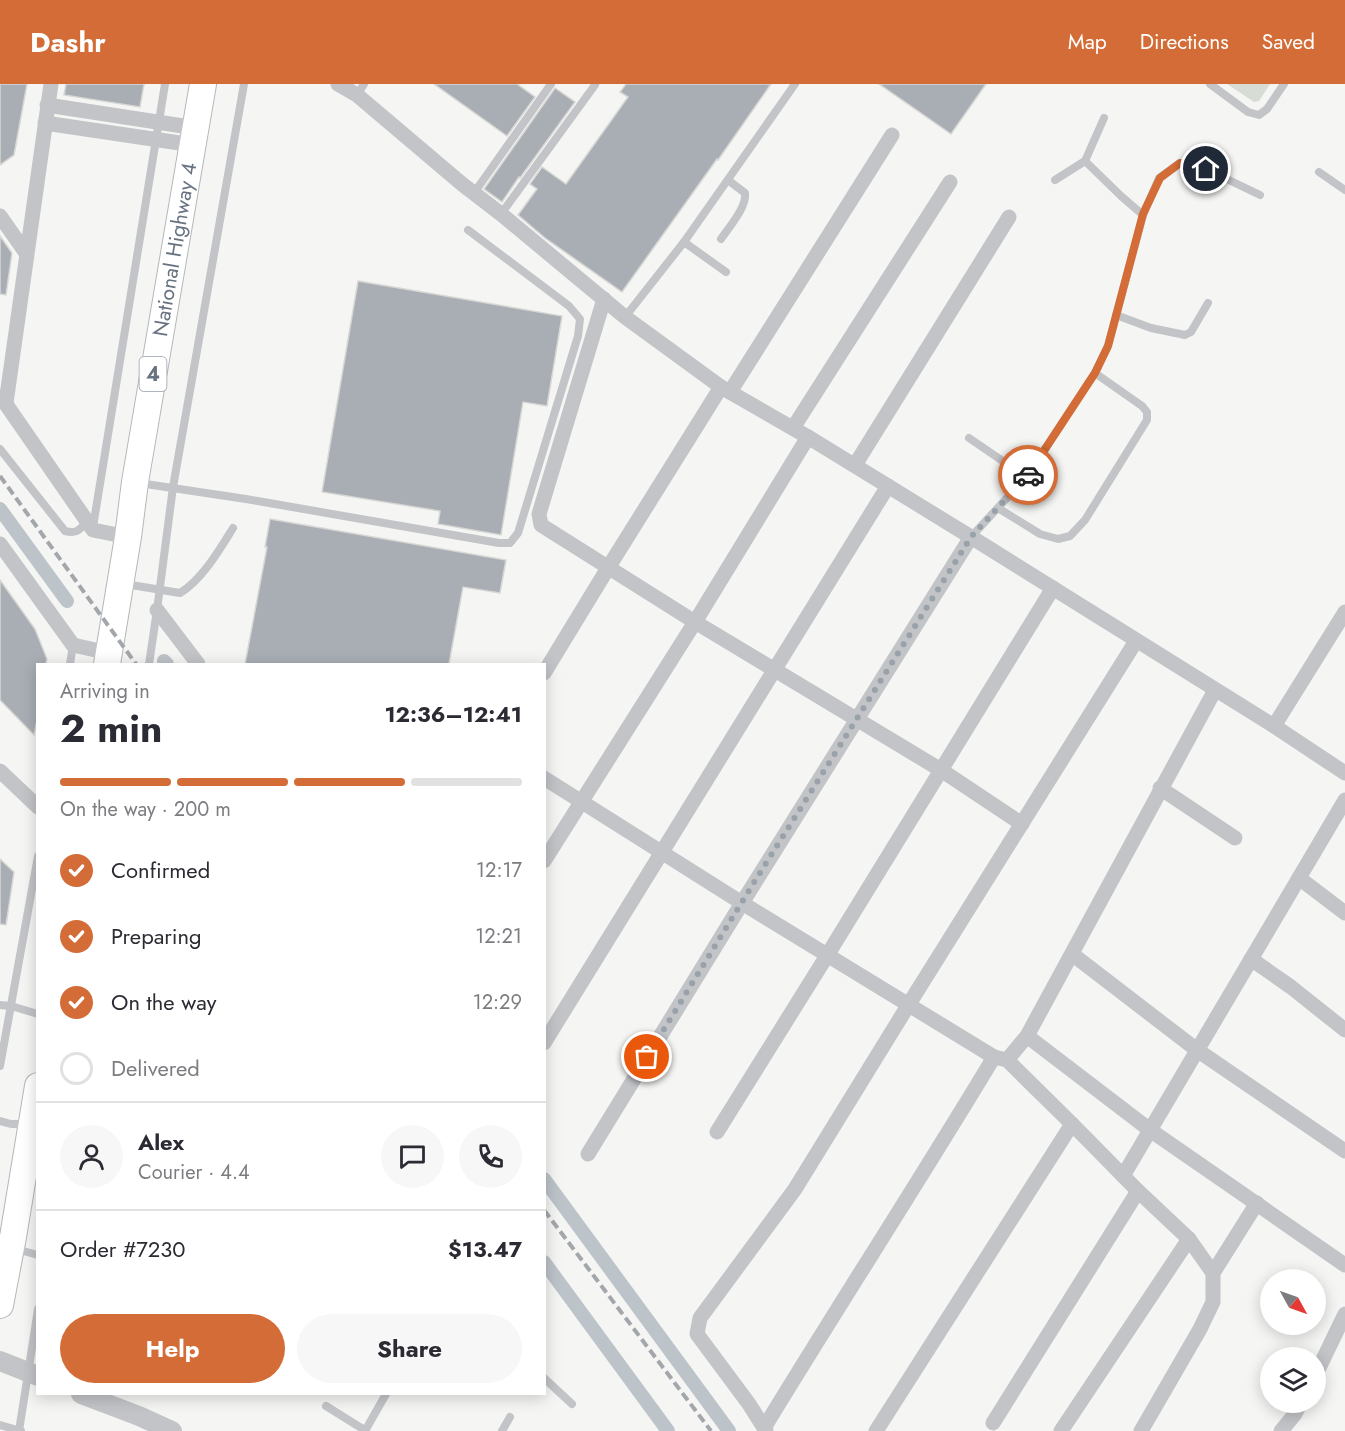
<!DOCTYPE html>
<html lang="en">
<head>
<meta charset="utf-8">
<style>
  body { margin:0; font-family:Jost,sans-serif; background:#f7f7f7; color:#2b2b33; height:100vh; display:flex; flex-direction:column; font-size:22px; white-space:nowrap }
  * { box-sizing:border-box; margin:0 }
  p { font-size:20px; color:#7c7c81 }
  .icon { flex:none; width:33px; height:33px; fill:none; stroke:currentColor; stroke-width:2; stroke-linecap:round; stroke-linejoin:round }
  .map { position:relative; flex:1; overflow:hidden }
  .side { position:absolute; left:36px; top:579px; width:510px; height:732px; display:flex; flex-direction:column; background:#fff; border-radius:0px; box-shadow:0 3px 15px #0003 }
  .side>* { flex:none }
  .needle { width:39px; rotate:130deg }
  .tools { position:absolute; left:1260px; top:1185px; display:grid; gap:12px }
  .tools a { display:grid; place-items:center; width:66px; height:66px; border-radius:50%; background:#fff; box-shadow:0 3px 15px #0003; font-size:30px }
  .pin { position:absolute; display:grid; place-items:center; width:51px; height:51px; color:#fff; margin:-26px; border:3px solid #fff; border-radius:50%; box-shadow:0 2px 6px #0007 }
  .courier { position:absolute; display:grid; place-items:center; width:60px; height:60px; margin:-30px; border:4px solid #d36c36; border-radius:50%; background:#fff; color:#222; box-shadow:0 2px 8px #0007 }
  .head em { font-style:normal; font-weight:700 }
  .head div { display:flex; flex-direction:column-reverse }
  .head { display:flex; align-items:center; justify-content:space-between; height:102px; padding:0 24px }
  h1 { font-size:39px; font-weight:700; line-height:45px }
  .bar { display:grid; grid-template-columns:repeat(4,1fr); gap:9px 6px; align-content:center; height:72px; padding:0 24px }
  .bar i { height:8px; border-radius:4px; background:#e1e1e2 }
  .bar .current { background:#d36c36 }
  .bar p { grid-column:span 4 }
  .line { display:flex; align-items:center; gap:15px; padding:0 24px; border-top:2px solid #e1e1e2 }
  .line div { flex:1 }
  .round { display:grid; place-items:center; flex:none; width:63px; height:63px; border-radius:32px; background:#f7f7f7 }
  ol { padding:0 24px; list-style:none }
  li { display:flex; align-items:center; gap:18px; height:66px }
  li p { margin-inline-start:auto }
  li .icon { padding:6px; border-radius:50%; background:#d36c36; color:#fff; stroke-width:4 }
  li:last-child { color:#7c7c81 }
  li i { width:33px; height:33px; border:3px solid #e1e1e2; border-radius:50% }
  .cta { display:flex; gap:12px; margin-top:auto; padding:12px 24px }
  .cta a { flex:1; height:69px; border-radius:36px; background:#d36c36; color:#fff; font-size:24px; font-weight:700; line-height:69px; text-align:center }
  .cta a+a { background:#f7f7f7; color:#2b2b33 }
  header { display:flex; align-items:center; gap:36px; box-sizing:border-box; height:84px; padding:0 30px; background:#d36c36; color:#fff }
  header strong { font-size:28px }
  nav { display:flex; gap:33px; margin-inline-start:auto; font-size:21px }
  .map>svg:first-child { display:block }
</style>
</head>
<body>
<header>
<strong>Dashr</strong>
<nav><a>Map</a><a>Directions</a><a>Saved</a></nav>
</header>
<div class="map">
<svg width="1345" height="1347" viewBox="0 0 1345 1347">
  <rect width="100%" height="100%" fill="#f5f6f3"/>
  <path fill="#d7dcd4" d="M1227,0H1270L1259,17L1254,18Z"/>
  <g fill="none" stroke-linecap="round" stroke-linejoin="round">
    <g stroke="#bcc3c9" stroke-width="14">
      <path d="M0,425L67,517"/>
      <path d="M164,577L167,580"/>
      <path d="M544,1095L729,1347"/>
      <path d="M544,1178L668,1347"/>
    </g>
  </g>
  <g fill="#a8aeb4" stroke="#d7d7d5" stroke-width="1.5">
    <path d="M0,0H27L14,71L0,81Z"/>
    <path d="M66,0H144L140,23L64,11Z"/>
    <path d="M434,0H517L535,13L507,52Z"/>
    <path d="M626,0H771L718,76L717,75L622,208L545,154L518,131L537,105L530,100L542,83L566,100L628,13L620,8Z"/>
    <path d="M879,0H986L951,50Z"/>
    <path d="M555,4L575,18L520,94L519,93L502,118L484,105Z"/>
    <path d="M0,152L12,169L6,211L0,210Z"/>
    <path d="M358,197L562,232L547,322L523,318L501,451L438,440L440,427L322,408Z"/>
    <path d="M270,435L506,476L500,509L463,503L449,580H245L267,463H265Z"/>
    <path d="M0,496L35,545L47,575L46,580H38V632L34,651L0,616Z"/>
    <path d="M0,775L14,788L6,841L0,840Z"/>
  </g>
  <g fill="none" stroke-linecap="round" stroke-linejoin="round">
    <g stroke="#b4b7ba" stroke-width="28">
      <g id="trunk">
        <path id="s1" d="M107,580L128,453L135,398L203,0"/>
        <path d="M0,1221L13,1153L38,1002"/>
      </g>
    </g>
    <g stroke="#c2c4c8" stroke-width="8">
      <path d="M1210,0L1248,28L1259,31L1267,25L1284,0"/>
      <path d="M357,11L364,0"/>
      <path d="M1085,77L1121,112L1143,131"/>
      <path d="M1319,88L1345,106"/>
      <path d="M1055,96L1085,77L1104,34"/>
      <path d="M474,109L551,0"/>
      <path d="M501,130L595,1"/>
      <path d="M721,155C729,143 747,123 745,109L728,96"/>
      <path d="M684,158L726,188"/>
      <path d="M1116,231L1151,244L1185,251L1191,248L1208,219"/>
      <path d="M625,233L684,158L795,0"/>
      <path d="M969,354L1010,382L1028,391"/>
      <path d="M0,365L65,447C77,450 79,446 87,438"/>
      <path d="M139,399L246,415L499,459H510L518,449L578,252L580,235L569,222L468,146"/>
      <path d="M998,424L1040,450L1058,455L1070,452L1085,436L1147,336V328L1142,322L1095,289"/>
      <path d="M93,443L165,0"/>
      <path d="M971,453L1028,391L1095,289L1108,262L1143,131L1159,94L1180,79L1206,85L1260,111"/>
      <path d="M125,500L180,509C202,496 220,465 233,444"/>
      <path d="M70,580L73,561"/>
      <path d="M149,580L157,526L173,403L244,0"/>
      <path d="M0,921L11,922L38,930"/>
      <path d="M0,982L38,772"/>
      <path d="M0,1037L11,1040H27"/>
      <path d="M16,1165L38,1171"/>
      <path d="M544,1294L572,1320"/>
      <path d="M326,1322L366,1347"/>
      <path d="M0,1341L21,1347"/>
      <path d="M19,1347L38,1225"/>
      <path d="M365,1347L386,1310"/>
      <path d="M502,1347L510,1333"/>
    </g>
    <g stroke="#c2c4c8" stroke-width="15">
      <path d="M338,0L357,11L462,100L501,130L625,233L721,303L808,353L971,453L1274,642L1345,689"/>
      <path d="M47,21L196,44"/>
      <path d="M45,39L193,61"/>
      <path d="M0,132L26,169"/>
      <path d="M604,215L539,430L541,441L695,538L941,686L1022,740"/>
      <path d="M730,308L892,51"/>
      <path d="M1,313L93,446L128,453"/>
      <path d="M6,319L51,0"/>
      <path d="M793,344L950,98"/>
      <path d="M855,381L1009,133"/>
      <path d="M0,460L73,561L109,569"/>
      <path d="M157,526L198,580"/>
      <path d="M544,589L608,484L721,303"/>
      <path d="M1274,642L1345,528"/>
      <path d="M0,687L38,723"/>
      <path d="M544,694L742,819L994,973L1007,976L1072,1040L1138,1107L1189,1155L1213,1189"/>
      <path d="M1160,704L1235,754"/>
      <path d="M544,777L695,538L808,353"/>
      <path d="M1299,794L1345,829"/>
      <path d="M1072,870L1197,966L1345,1067"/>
      <path d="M1251,875L1291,903L1345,946"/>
      <path d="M1027,952L1150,1046L1345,1181"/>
      <path d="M544,959L888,402"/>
      <path d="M1007,976L1027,952L1215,606"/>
      <path d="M717,1048L828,870L1053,504"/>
      <path d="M588,1070L742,819L971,453"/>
      <path d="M1123,1092L1345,716"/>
      <path d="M1316,1290L1345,1230"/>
      <path d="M993,1339L1138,1107"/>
      <path d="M765,1345L767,1339C842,1216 920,1096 994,973"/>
      <path d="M766,1347L749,1320L697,1250L700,1234L795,1105L909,920L1136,557"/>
      <path d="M876,1347L1072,1040"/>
      <path d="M1061,1347L1189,1155"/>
      <path d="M1141,1347L1200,1245L1213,1218V1189L1257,1119"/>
      <path d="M1281,1347L1295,1330L1301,1318"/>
    </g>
    <g stroke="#c2c4c8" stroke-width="20">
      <path d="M0,1277L38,1292"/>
      <path d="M81,1310L139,1332L172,1347"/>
    </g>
    <use href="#trunk" stroke="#fff" stroke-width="26"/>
    <g stroke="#a3a7ac" stroke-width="4" stroke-dasharray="9 4.5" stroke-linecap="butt">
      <path d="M0,392L136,580"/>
      <path d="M544,1126L711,1347"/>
    </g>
  </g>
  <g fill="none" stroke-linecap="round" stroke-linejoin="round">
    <path stroke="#99a1a9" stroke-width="6" stroke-dasharray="0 10.8" d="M647,973L753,800L971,453L1028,391"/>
    <path stroke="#d36c36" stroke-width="8" d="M1028,391L1095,289L1108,262L1143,130L1160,94L1180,79L1206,85"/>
  </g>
  <g text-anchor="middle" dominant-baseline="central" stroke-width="6" stroke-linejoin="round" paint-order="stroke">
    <rect fill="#fff" stroke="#959da7" stroke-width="1.5" x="139.5" y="273" width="27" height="34" rx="4.5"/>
    <g font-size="20" font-weight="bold" fill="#687381">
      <text x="153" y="290">4</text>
    </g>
    <g font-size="21" fill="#687381" stroke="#fff">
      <text stroke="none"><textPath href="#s1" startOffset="420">National Highway 4</textPath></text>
    </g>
  </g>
</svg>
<div class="tools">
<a><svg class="needle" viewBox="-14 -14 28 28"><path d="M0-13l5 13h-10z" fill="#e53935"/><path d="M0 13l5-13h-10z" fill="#7c7c81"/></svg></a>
<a><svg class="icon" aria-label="layers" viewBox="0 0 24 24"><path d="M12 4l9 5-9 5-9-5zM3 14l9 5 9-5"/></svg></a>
</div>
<div class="pin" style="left:647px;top:973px;background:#ea580c"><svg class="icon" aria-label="bag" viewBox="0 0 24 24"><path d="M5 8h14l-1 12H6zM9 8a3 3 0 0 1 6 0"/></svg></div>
<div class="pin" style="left:1206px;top:85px;background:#1f2937"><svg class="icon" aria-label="home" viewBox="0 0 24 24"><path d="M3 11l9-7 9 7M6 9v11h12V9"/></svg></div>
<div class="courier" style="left:1028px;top:391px"><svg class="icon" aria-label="car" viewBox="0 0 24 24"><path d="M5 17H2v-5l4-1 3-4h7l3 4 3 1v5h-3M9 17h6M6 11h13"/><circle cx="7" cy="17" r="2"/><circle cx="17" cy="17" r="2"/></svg></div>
<section class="side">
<div class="head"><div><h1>2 min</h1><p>Arriving in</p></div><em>12:36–12:41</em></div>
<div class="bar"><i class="current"></i><i class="current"></i><i class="current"></i><i></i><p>On the way · 200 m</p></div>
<ol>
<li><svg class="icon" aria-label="check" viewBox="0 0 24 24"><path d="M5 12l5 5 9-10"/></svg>Confirmed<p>12:17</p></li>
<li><svg class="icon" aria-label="check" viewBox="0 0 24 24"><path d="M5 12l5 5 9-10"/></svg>Preparing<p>12:21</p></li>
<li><svg class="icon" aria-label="check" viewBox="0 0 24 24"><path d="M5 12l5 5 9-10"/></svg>On the way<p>12:29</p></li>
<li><i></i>Delivered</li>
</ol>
<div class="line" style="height:108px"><a class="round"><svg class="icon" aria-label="person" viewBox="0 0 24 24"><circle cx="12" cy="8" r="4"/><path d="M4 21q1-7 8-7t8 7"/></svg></a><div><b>Alex</b><p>Courier · 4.4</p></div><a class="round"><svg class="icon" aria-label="chat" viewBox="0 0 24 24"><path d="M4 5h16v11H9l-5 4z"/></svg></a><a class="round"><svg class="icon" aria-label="phone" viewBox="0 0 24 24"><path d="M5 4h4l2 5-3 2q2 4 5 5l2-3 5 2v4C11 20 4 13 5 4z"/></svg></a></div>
<div class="line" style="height:78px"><div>Order #7230</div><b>$13.47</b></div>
<div class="cta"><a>Help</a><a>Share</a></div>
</section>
</div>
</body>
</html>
